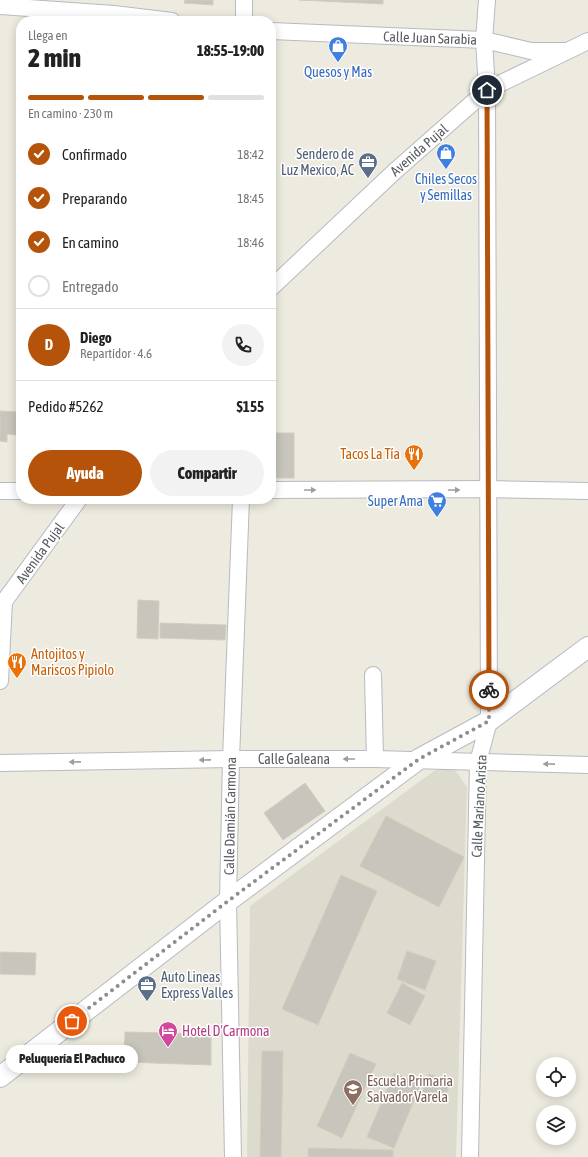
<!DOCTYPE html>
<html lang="es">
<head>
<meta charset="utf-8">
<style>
  body { margin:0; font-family:"Asap Condensed",sans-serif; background:#f2f2f2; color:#222; height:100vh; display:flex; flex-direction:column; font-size:15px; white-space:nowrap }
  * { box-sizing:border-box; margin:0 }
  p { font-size:13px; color:#767676 }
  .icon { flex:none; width:22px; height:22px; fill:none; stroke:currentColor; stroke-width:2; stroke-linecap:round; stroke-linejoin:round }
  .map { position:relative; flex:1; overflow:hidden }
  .panel { position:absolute; left:16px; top:16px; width:260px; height:488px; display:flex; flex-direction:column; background:#fff; border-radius:16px; box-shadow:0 2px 10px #0003 }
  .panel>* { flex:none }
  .buttons { position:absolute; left:536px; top:1057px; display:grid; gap:8px }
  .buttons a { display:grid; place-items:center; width:40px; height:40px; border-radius:50%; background:#fff; box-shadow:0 2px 10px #0003; font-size:20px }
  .pin { position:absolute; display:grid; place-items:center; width:34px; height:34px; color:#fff; margin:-17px; border:2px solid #fff; border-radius:50%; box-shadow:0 1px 4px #0007 }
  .courier { position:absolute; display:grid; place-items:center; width:40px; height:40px; margin:-20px; border:3px solid #b45309; border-radius:50%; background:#fff; color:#222; box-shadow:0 1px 5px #0007 }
  .bubble { position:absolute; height:28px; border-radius:14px; background:#fff; box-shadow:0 2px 10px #0003; font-size:13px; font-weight:800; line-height:28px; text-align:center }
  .head em { font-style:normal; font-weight:800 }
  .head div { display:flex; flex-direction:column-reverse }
  .head { display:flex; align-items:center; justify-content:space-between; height:68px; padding:0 12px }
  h1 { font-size:26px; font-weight:800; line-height:30px }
  .bar { display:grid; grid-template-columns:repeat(4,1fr); gap:6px 4px; align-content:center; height:48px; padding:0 12px }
  .bar i { height:5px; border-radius:3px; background:#e0e0e0 }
  .bar .active { background:#b45309 }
  .bar p { grid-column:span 4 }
  .line { display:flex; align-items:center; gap:10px; padding:0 12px; border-top:1px solid #e0e0e0 }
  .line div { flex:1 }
  .round { display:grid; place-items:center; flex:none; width:42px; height:42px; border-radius:21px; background:#f2f2f2 }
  ol { padding:0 12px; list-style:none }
  li { display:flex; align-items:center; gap:12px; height:44px }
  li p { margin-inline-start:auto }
  li .icon { padding:4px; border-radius:50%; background:#b45309; color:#fff; stroke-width:4 }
  li:last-child { color:#767676 }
  li i { width:22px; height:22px; border:2px solid #e0e0e0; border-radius:50% }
  .button { display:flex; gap:8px; margin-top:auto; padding:8px 12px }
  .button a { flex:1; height:46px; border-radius:24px; background:#b45309; color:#fff; font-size:16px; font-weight:800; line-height:46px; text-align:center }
  .button a+a { background:#f2f2f2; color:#222 }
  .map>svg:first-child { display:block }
</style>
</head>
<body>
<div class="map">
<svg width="588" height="1157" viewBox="0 0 588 1157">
  <rect width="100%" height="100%" fill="#edebdf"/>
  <path fill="#dddbce" d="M453,767L467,787L456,1157H247L250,906L438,768Z"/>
  <g fill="#c8c5bc" stroke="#d2cebd">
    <path d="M185,0H213V5L184,3Z"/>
    <path d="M299,0H383V4Z"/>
    <path d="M0,411L19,412L17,435L7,434V442L0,441Z"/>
    <rect x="271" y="433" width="23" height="45"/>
    <path d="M138,600L159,601L158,639L137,638Z"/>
    <path d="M160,623L226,625L225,640L160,638Z"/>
    <path d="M305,783L325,811L283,840L264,813Z"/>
    <path d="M386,816L464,857L439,907L360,866Z"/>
    <path d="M341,875L377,891L318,1025L282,1009Z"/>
    <path d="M407,951L436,961L425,990L397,979Z"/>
    <path d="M0,952L36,953L35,975L0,974Z"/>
    <path d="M402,983L425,996L410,1025L387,1013Z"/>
    <path d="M125,1032L211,1034V1065L124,1062Z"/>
    <path d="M262,1051H283L281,1157H260Z"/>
    <path d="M350,1053L376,1064L342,1138L317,1126Z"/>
    <path d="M394,1073L421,1084L394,1148L367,1137Z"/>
    <path d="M429,1074L451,1082L444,1100L422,1092Z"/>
    <path d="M308,1148L393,1150V1157H308Z"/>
  </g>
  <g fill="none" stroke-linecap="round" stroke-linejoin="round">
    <g stroke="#b8bac0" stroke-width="18">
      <g id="minor">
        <path d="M0,6L114,14L172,21"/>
        <path d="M244,21V0"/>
        <path d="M271,31L484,40L531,51H564"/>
        <path d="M271,288L394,172L487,90L588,41"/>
        <path d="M271,490L489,489L588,491"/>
        <path d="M0,491H21"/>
        <path d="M0,607L79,499"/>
        <path d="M373,675L375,759"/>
        <path d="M0,681L4,601"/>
        <path d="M0,763L231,759H375L588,765"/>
        <path d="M233,1157L228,901L231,759L241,499"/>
        <path d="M470,1157L478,762L489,721L487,90L484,40L487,0"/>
      </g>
    </g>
    <g stroke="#b8bac0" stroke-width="22">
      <path id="tertiary" d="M0,1077L228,901L419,759L489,721L588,647"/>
    </g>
    <use href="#minor" stroke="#fff" stroke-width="16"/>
    <use href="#tertiary" stroke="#fff" stroke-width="20"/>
  </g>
  <defs><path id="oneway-solid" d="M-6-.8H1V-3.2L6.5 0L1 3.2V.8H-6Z"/></defs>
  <g fill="#9b9da1">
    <use href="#oneway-solid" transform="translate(310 490)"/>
    <use href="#oneway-solid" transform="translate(454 490)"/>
    <use href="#oneway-solid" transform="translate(349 759) rotate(180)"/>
    <use href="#oneway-solid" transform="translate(205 760) rotate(179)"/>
    <use href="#oneway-solid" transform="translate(75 762) rotate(179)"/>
    <use href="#oneway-solid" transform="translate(549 764) rotate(-179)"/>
  </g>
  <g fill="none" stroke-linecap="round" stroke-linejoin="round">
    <path stroke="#8c8e8e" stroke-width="4" stroke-dasharray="0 7.2" d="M72,1021L228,901L419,759L489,721V690"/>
    <path stroke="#b45309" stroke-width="5" d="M487,90L489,690"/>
  </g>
  <defs>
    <g id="shop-pin" transform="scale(1)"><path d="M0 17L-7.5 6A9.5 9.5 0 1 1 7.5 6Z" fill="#3f7fe0" stroke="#fff"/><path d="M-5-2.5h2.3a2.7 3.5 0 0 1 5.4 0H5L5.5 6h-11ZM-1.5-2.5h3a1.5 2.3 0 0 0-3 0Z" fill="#fff"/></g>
    <g id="office-pin" transform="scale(1)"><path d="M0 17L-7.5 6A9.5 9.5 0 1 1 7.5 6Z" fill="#5c6f8a" stroke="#fff"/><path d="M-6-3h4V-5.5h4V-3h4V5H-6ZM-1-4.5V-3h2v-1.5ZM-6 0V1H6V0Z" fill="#fff"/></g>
    <g id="restaurant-pin" transform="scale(1)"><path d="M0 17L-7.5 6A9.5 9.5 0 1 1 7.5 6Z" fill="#e8710a" stroke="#fff"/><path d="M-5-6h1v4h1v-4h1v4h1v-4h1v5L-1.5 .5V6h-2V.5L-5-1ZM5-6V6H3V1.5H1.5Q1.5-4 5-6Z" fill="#fff"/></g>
    <g id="supermarket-pin" transform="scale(1)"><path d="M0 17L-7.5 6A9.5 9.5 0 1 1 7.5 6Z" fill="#3f7fe0" stroke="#fff"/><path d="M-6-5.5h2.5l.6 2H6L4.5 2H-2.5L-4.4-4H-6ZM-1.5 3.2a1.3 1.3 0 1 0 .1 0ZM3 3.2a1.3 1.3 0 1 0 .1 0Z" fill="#fff"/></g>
    <g id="hotel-pin" transform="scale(1)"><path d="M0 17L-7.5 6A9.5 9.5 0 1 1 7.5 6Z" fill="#d1479c" stroke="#fff"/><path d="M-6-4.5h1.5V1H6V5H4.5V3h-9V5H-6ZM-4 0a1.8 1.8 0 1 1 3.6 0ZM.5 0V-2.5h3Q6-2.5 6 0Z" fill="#fff"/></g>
    <g id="school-pin" transform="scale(1)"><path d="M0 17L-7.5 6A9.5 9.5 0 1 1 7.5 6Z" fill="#8d6e63" stroke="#fff"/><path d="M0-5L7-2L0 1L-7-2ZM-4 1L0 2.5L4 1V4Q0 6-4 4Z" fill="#fff"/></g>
  </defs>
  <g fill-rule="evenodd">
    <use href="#shop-pin" x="338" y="46"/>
    <use href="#shop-pin" x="446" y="153"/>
    <use href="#office-pin" x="368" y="162"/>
    <use href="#restaurant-pin" x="414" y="454"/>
    <use href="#supermarket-pin" x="437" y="501"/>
    <use href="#restaurant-pin" x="17" y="662"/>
    <use href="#office-pin" x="147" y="985"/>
    <use href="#hotel-pin" x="168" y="1031"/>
    <use href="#school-pin" x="353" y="1089"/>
  </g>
  <g text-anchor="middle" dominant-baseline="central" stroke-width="3" stroke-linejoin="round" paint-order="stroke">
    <g font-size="14" fill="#585c62" stroke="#fff">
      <text transform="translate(430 38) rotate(2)">Calle Juan Sarabia</text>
      <text transform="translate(419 150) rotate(-41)">Avenida Pujal</text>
      <text transform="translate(40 553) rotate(-54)">Avenida Pujal</text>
      <text x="294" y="759">Calle Galeana</text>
      <text transform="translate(479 806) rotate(-87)">Calle Mariano Arista</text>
      <text transform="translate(230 816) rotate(-89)">Calle Damián Carmona</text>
    </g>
    <g font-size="14" fill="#366cbe" stroke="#fff">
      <text x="338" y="72">Quesos y Mas</text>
      <text x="446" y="179">Chiles Secos<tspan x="446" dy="16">y Semillas</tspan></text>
      <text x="423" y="501" text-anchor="end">Super Ama</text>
    </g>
    <g font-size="14" fill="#4e5e75" stroke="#fff" text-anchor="end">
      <text x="354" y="154">Sendero de<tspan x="354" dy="16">Luz Mexico, AC</tspan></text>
      <text x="161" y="977" text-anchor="start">Auto Lineas<tspan x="161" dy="16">Express Valles</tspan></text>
    </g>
    <g font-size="14" fill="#c56008" stroke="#fff" text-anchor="end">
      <text x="400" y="454">Tacos La Tía</text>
      <text x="31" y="654" text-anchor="start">Antojitos y<tspan x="31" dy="16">Mariscos Pipiolo</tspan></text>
    </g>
    <g font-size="14" fill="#b23c85" stroke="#fff" text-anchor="start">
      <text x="182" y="1031">Hotel D'Carmona</text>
    </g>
    <g font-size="14" fill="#785e54" stroke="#fff" text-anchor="start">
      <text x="367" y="1081">Escuela Primaria<tspan x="367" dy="16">Salvador Varela</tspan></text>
    </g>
  </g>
</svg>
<div class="buttons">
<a><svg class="icon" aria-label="locate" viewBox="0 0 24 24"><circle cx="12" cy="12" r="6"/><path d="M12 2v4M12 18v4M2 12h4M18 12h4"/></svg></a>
<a><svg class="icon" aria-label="layers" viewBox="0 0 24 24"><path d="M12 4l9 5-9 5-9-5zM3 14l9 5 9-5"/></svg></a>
</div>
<div class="pin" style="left:72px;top:1021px;background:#ea580c"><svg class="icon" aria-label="bag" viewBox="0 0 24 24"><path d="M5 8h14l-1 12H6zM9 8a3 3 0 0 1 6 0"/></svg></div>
<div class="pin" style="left:487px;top:90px;background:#1f2937"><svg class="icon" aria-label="home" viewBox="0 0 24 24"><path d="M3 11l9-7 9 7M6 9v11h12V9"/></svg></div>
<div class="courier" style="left:489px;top:690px"><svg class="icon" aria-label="bike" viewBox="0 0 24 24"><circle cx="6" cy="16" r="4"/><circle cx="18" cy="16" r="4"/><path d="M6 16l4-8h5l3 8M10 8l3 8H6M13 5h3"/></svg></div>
<div class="bubble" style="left:6px;top:1045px;width:132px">Peluquería El Pachuco</div>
<section class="panel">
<div class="head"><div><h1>2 min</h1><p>Llega en</p></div><em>18:55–19:00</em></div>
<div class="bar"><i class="active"></i><i class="active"></i><i class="active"></i><i></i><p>En camino · 230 m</p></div>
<ol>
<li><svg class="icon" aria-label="check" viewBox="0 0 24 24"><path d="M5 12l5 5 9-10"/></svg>Confirmado<p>18:42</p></li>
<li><svg class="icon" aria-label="check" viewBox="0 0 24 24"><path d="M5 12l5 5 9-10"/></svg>Preparando<p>18:45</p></li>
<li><svg class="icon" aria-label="check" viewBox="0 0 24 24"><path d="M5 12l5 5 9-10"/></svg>En camino<p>18:46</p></li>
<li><i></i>Entregado</li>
</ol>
<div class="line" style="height:72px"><b class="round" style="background:#b45309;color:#fff">D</b><div><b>Diego</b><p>Repartidor · 4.6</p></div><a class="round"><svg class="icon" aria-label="phone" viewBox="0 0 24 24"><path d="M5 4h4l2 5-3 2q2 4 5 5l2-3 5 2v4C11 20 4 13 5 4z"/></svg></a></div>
<div class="line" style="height:52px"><div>Pedido #5262</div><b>$155</b></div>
<div class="button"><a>Ayuda</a><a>Compartir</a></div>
</section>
</div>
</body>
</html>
